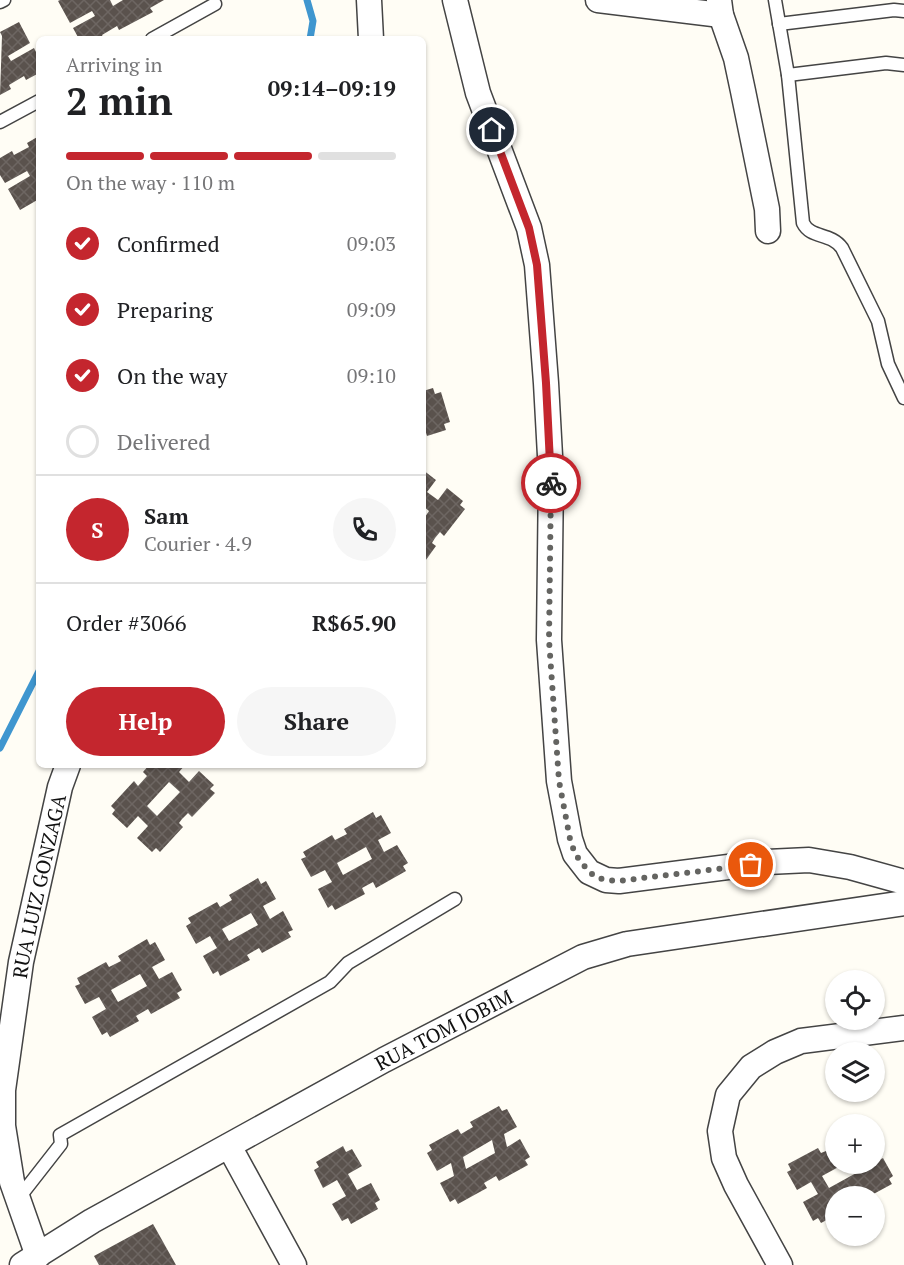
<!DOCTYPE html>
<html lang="en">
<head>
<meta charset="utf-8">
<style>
  body { margin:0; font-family:"PT Serif",serif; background:#f6f6f6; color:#202124; height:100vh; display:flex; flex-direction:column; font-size:22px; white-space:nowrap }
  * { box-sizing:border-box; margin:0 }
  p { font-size:20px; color:#757577 }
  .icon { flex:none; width:33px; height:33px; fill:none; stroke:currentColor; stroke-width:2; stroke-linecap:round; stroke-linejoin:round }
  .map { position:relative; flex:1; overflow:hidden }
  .side { position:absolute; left:36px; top:36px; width:390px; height:732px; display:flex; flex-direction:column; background:#fff; border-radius:9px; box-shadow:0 2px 4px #0004 }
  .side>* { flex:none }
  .tools { position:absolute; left:825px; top:970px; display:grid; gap:12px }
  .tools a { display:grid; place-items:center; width:60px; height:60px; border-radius:50%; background:#fff; box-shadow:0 2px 4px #0004; font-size:30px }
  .pin { position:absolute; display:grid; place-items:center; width:51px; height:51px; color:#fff; margin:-26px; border:3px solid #fff; border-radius:50%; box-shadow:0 2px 6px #0007 }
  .courier { position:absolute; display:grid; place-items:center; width:60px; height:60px; margin:-30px; border:4px solid #c4262e; border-radius:50%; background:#fff; color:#222; box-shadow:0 2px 8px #0007 }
  .headline em { font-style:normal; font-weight:800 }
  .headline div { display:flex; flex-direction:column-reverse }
  .headline { display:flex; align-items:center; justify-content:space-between; height:102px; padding:0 30px }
  h1 { font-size:39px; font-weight:800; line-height:45px }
  .bar { display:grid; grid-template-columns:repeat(4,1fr); gap:9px 6px; align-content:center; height:72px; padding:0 30px }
  .bar i { height:8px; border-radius:4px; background:#e0e0e0 }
  .bar .on { background:#c4262e }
  .bar p { grid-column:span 4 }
  .line { display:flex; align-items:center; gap:15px; padding:0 30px; border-top:2px solid #e0e0e0 }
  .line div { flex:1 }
  .round { display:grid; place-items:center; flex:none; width:63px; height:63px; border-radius:32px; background:#f6f6f6 }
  ol { padding:0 30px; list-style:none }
  li { display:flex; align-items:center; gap:18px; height:66px }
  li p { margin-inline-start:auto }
  li .icon { padding:6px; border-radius:50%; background:#c4262e; color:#fff; stroke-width:4 }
  li:last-child { color:#757577 }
  li i { width:33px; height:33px; border:3px solid #e0e0e0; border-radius:50% }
  .button { display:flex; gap:12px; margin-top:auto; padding:12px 30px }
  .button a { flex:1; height:69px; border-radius:36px; background:#c4262e; color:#fff; font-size:24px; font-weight:800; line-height:69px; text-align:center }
  .button a+a { background:#f6f6f6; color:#202124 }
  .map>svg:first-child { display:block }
</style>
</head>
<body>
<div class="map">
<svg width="904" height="1265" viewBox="0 0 904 1265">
  <defs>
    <pattern id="building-cross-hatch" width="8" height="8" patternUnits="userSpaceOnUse" patternTransform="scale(1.5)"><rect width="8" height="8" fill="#5a524d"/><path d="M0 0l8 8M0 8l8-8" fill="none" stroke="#6d6662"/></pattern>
  </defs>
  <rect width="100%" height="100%" fill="#fffdf5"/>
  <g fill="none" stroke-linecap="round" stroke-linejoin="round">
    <g stroke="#3f96cf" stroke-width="7">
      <path d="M307,0L313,21L310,39"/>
      <path d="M0,748L39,671"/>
    </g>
  </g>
  <g fill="url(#building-cross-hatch)" fill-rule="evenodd">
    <path d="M60,0H110L113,6L123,0H164L150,8L153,12L119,30L117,26L102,35L104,39H79L73,28L95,16L92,11L70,23L58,1Z"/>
    <path d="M19,22L30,43L8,56L11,61L34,48L39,58V73L26,80L24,76L9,85L11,89L0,95L2,36L0,32Z"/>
    <path d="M39,136V194L37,195L39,199L20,210L8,189L30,176L27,171L5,183L0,175V158L12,151L14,155L29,147L27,143Z"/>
    <path d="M433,388L435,394L441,392L450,422L444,424L446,430L427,436L423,423V391Z"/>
    <path d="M423,470L436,480L427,492L438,500L447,488L463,501L460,505L465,509L444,536L440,532L435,538L432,543L436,546L423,564V520L429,511L423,506Z"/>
    <path d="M149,765H185L179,772L189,782L199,771L214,785L210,789L215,793L192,817L188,813L182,819L179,823L183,827L160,852L156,848L152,852L137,838L148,826L138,816L127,828L112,814L115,810L111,806L134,781L138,786L147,776L143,772ZM169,782L180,792L157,816L147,806Z"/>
    <path d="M373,812L376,818L381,815L391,833L378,840L384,852L397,845L408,863L403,866L406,871L376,888L373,882L362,888L365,894L335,910L332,905L328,908L318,889L332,882L325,870L311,877L301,859L306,857L303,852L332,835L335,840L347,834L344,829ZM366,847L372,859L343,875L337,863Z"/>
    <path d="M258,878L261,884L266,881L276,899L263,906L270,919L283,911L293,930L288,932L291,937L262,953L259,948L247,955L250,960L220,976L218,971L213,974L203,956L217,948L210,936L196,944L186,926L191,923L188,918L217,902L220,907L232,900L229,895ZM251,913L258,925L229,941L222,929Z"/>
    <path d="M147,939L150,945L155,942L165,960L152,967L159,979L172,972L182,990L177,993L180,998L151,1014L148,1009L141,1013L136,1016L139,1021L110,1037L107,1032L102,1035L92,1017L106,1009L99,997L85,1004L75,986L80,984L77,978L106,962L109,967L121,961L118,956ZM140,974L147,986L118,1002L111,990Z"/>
    <path d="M499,1106L502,1111L507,1109L517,1127L504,1134L507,1147L520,1139L530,1157L525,1160L528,1165L499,1181L496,1176L484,1183L487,1188L458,1204L455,1199L450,1202L440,1183L454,1176L451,1163L437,1171L427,1153L432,1150L429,1145L458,1129L461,1134L473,1127L470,1122ZM492,1140L495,1153L466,1169L463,1157Z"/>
    <path d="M836,1138V1164H844L822,1176L829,1188L858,1172L854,1164L870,1165L883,1158L893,1176L889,1179L892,1184L868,1197H860L859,1195L855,1197H836V1215L821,1223L818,1218L813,1221L803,1202L818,1194L811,1182L797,1190L787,1172L791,1170L788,1164L818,1148L821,1153L826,1151L832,1147L829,1142Z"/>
    <path d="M343,1146L346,1152L352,1149L362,1166L348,1174L357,1190L371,1183L380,1200L375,1203L378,1209L351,1224L348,1218L342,1221L332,1204L346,1196L337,1180L323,1188L314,1170L319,1167L316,1162Z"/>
    <path d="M153,1224L176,1265H99L94,1256Z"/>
  </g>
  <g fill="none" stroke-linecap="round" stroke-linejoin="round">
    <g stroke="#444" stroke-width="15">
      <g id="lane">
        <path d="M775,0L788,75L803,223C811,239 830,232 842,248L878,321L888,364L904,398"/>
        <path d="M0,2L4,0"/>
        <path d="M779,24L894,10L904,11"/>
        <path d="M152,39L215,4"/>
        <path d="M788,75L886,63L904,65"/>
        <path d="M0,122L39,101"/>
        <path d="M18,1199L61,1144L60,1135L330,982L348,963L455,899"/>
      </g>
    </g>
    <g stroke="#444" stroke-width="27">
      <g id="street">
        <path d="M369,0L371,39"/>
        <path d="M455,0L478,93L529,228L537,265L546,383L551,474L549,640L559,781L570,839L575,854L589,872L606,880L619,881L767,862L809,860L850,867L904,882"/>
        <path d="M598,0L721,15"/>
        <path d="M719,0L721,15L736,58L743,91L767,209L768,231"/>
        <path d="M229,1146L294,1265"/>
        <path id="s1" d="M38,1256L12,1182L3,1126V1090L21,962L60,787L68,765"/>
        <path id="s2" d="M22,1265L92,1221L384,1060L583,957L627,944L904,903"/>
        <path d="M780,1265L736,1185L724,1158L720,1131L728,1095L751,1067L775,1052L801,1041L904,1028"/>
      </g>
    </g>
    <use href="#lane" stroke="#fff" stroke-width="12"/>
    <use href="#street" stroke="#fff" stroke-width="24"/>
  </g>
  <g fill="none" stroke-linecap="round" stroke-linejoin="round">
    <path stroke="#646461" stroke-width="6" stroke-dasharray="0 10.8" d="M551,483L549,640L559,781L570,839L575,854L589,872L598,878L606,880L618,881L751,865"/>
    <path stroke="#c4262e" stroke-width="8" d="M492,130L529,228L537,265L546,383L551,483"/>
  </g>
  <g text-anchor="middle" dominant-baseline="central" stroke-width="6" stroke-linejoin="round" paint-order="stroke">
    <g font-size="20" fill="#111" stroke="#fff">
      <text stroke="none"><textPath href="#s1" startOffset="378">RUA LUIZ GONZAGA</textPath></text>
      <text stroke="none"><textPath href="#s2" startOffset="483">RUA TOM JOBIM</textPath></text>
    </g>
  </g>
</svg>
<div class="tools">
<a><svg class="icon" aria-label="locate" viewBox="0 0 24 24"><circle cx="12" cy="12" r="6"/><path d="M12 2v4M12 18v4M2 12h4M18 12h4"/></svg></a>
<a><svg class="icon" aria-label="layers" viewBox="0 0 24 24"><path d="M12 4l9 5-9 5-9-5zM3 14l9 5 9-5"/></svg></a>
<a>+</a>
<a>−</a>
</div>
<div class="pin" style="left:751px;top:865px;background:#ea580c"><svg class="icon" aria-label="bag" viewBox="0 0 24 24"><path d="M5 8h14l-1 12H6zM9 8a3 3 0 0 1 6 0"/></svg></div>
<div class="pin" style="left:492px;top:130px;background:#1f2937"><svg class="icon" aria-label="home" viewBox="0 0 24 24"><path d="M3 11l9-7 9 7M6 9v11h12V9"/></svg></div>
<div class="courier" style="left:551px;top:483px"><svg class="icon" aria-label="bike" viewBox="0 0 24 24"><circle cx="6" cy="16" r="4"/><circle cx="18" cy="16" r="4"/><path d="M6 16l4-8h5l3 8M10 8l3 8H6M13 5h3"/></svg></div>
<section class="side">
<div class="headline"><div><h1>2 min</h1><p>Arriving in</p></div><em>09:14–09:19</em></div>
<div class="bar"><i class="on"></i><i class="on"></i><i class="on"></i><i></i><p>On the way · 110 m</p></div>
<ol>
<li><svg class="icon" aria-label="check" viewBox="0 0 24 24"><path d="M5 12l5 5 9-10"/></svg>Confirmed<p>09:03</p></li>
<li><svg class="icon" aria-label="check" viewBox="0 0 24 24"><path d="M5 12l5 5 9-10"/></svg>Preparing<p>09:09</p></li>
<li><svg class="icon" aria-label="check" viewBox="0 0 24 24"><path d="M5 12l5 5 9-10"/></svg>On the way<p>09:10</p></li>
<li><i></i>Delivered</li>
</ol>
<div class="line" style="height:108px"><b class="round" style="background:#c4262e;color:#fff">S</b><div><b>Sam</b><p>Courier · 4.9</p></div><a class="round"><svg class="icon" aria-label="phone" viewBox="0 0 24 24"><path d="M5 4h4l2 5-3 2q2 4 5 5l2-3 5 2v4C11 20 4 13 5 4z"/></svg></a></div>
<div class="line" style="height:78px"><div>Order #3066</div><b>R$65.90</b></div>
<div class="button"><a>Help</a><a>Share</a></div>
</section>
</div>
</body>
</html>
